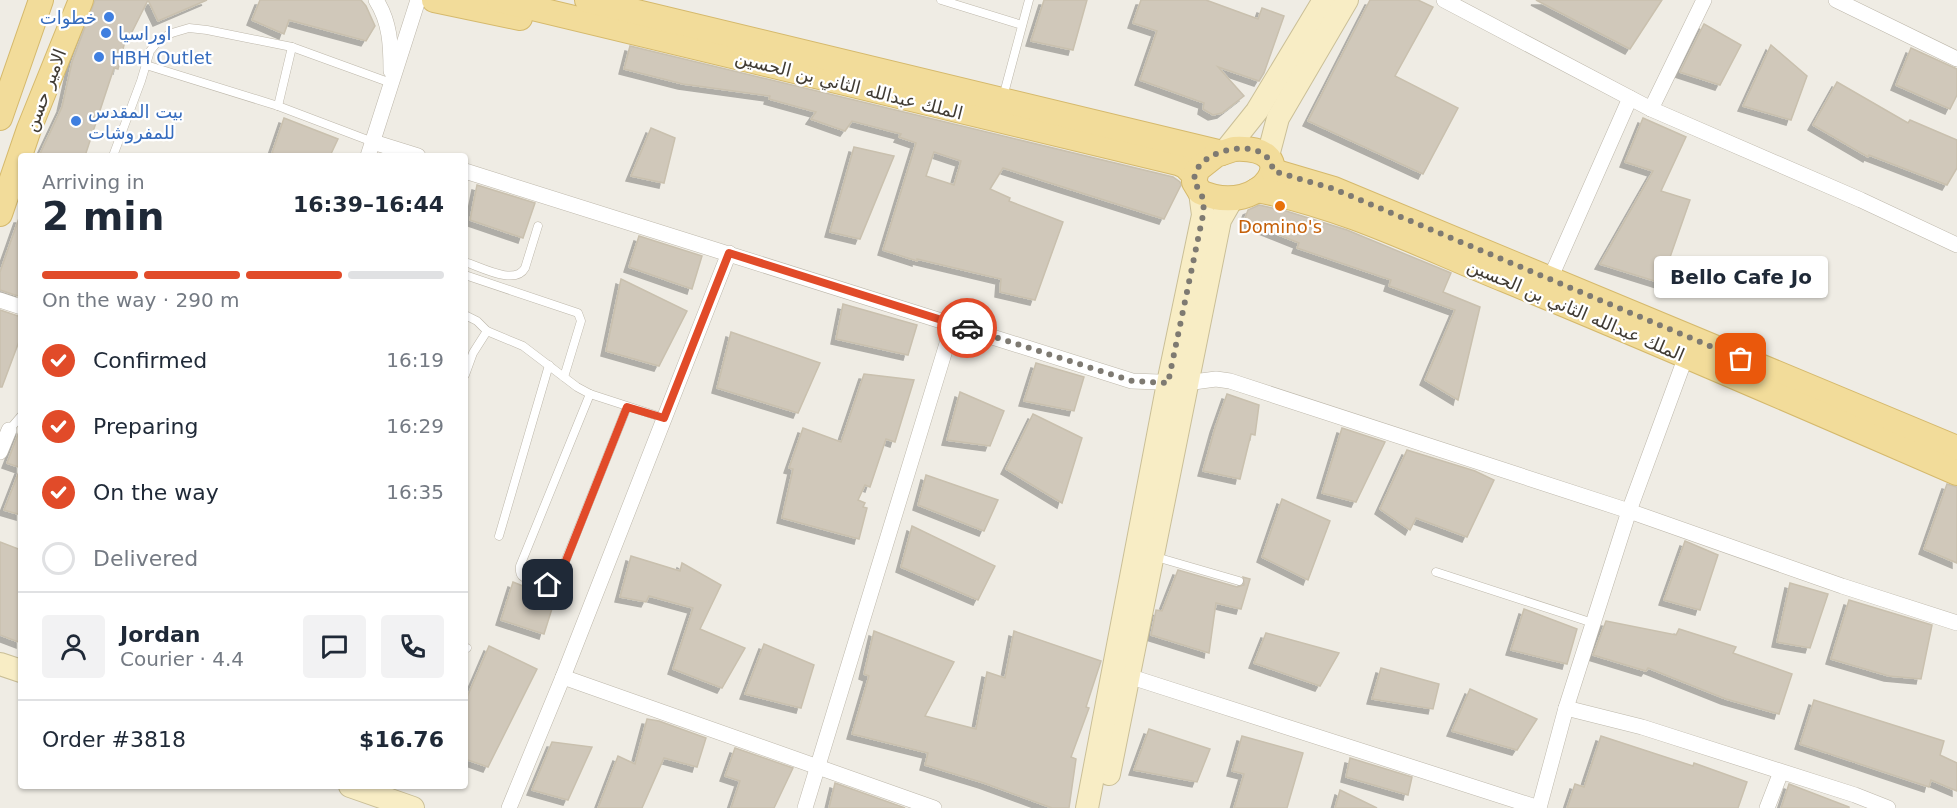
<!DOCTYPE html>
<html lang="en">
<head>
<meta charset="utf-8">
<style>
  body { margin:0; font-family:"DejaVu Sans","Noto Sans Arabic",sans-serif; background:#f2f2f3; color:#1f2937; height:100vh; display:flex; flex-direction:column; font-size:22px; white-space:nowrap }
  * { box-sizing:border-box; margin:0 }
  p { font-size:20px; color:#747a83 }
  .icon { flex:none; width:33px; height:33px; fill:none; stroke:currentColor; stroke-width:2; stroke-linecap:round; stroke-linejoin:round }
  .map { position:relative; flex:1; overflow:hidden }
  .side { position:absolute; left:18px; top:153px; width:450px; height:636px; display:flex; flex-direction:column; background:#fff; border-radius:6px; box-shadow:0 2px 4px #0004 }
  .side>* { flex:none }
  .pin { position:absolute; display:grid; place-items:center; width:51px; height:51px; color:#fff; margin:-26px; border-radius:12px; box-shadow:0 3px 9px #0006 }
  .courier { position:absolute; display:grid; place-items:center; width:60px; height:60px; margin:-30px; border:4px solid #e14b29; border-radius:50%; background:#fff; color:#222; box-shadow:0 2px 8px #0007 }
  .bubble { position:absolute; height:42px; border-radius:6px; background:#fff; box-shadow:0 2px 4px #0004; font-size:20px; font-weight:600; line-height:42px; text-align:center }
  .headline em { font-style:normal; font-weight:600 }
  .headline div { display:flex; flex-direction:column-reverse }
  .headline { display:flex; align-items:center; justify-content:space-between; height:102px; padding:0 24px }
  h1 { font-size:39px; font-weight:600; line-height:45px }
  .bar { display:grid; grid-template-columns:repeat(4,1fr); gap:9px 6px; align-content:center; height:72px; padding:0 24px }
  .bar i { height:8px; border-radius:4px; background:#e0e1e3 }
  .bar .active { background:#e14b29 }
  .bar p { grid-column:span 4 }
  .line { display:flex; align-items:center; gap:15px; padding:0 24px; border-top:2px solid #e0e1e3 }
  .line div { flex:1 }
  .round { display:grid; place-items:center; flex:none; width:63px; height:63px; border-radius:6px; background:#f2f2f3 }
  ol { padding:0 24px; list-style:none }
  li { display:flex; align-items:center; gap:18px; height:66px }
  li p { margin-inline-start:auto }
  li .icon { padding:6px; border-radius:50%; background:#e14b29; color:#fff; stroke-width:4 }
  li:last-child { color:#747a83 }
  li i { width:33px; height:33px; border:3px solid #e0e1e3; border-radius:50% }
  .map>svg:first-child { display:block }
</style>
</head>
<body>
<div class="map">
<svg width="1957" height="808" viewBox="0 0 1957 808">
  <defs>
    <filter id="shadow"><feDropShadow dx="-5" dy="5" stdDeviation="0" flood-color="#0004"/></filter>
  </defs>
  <rect width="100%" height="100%" fill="#efece4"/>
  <g fill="#d0c8ba" stroke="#c9c0ae" stroke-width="1.5" fill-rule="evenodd" filter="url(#shadow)">
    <path d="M95,0H148L131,34L127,33L118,69L114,68L85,156H39L62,107L72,62Z"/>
    <path d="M148,0H207L158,21Z"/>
    <path d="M260,0H361L366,6L375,26L366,41L289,20L284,34L252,20Z"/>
    <path d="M1044,0H1087L1073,50L1031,41Z"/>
    <path d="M1141,0H1206L1258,19L1262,8L1284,16L1264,73L1259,81L1218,67L1244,96L1222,113L1213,115L1203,109L1204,103L1140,80L1157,31L1133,23Z"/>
    <path d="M1370,0H1418L1433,7L1395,76L1458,108L1423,174L1308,121Z"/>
    <path d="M1536,0H1662L1630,49Z"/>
    <path d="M1704,24L1741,45L1720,85L1680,72Z"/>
    <path d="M1771,45L1807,76L1791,120L1743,106Z"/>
    <path d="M630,46L1173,177L1180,182L1181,185L1164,219L1003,168L990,189L1010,198L1009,201L1063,222L1035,300L1000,292L1001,279L917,259V261L883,250L916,143L899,137L901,134L852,121L845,131L811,119L816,112L769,99L770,96L683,84L624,69ZM934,152L961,161L954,185L926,176Z"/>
    <path d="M1911,48L1957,69V95L1950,109L1896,85Z"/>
    <path d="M1837,82L1908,123L1910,120L1957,140V168L1947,185L1869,155L1868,157L1813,125Z"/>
    <path d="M284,118L338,139L330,156H281L272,153Z"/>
    <path d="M1643,118L1686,137L1661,191L1690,200L1661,283L1600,264L1653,171L1625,162Z"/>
    <path d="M651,128L675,138L664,183L631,176Z"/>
    <path d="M854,147L894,156L860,239L830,232Z"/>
    <path d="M477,185L535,203L523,238L470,220Z"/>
    <path d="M1259,205L1286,211L1347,230L1451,273L1443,292L1480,307L1458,400L1425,380L1455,310L1389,286L1391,280L1297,248L1299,243L1244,221L1248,210Z"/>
    <path d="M19,218H21V297L0,290V272Z"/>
    <path d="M639,236L702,256L692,289L629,267Z"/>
    <path d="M621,279L687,311L659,366L606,351Z"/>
    <path d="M843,304L917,325L908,355L836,339Z"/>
    <path d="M0,310L21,317V336L2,387H0Z"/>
    <path d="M731,332L820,363L798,413L717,388Z"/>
    <path d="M1036,363L1084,377L1074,411L1024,401Z"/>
    <path d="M864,374L914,380L895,442L886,439L870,487L865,485L858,500L865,503L863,507L867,508L859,539L782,518L793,469L789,468L803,428L841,442Z"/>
    <path d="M960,392L1004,411L990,446L947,440Z"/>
    <path d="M1227,394L1259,405L1255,435L1251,434L1240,479L1203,471L1215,428Z"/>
    <path d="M1033,414L1082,438L1062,503L1006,469Z"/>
    <path d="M1342,428L1385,442L1356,502L1322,493Z"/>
    <path d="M20,429H21V468L7,463Z"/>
    <path d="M1407,450L1475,471L1494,480L1467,537L1416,518L1410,530L1380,509Z"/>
    <path d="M20,469H21V515L4,510Z"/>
    <path d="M926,475L998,500L984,531L918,505Z"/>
    <path d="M1947,484L1957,487V563L1924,549Z"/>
    <path d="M1282,499L1330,521L1308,580L1262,557Z"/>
    <path d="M912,526L995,566L978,600L901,567Z"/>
    <path d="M1685,541L1718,555L1700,610L1664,600Z"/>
    <path d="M0,542L21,550V643L0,635Z"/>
    <path d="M631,556L680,571L682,563L721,585L700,629L745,648L722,688L673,669L693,608L649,596L646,602L620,597Z"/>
    <path d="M1178,570L1237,587L1244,585L1243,577L1250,579L1241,609L1216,603L1209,653L1151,635L1156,610L1162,611Z"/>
    <path d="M513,582L555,599L544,634L501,620Z"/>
    <path d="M1790,583L1828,594L1810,648L1777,642Z"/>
    <path d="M1849,600L1932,625L1921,679L1889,676L1831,659Z"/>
    <path d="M1524,609L1577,629L1567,664L1511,650Z"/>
    <path d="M1606,621L1676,635L1679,629L1736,647L1733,653L1792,674L1779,714L1726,699L1648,668L1646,671L1593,655Z"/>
    <path d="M874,631L954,662L925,716L976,729L987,672L1005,678L1014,631L1101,661L1086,707L1089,708L1071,757L1076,759L1069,808H1052L984,783L925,765L928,753L852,734L869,676L864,674Z"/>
    <path d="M1266,633L1339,653L1320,686L1254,663Z"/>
    <path d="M764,644L814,665L801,708L745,694Z"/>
    <path d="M489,646L537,669L488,767L465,759V702Z"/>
    <path d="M1381,668L1439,684L1433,709L1372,699Z"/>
    <path d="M1470,689L1537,719L1517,750L1452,731Z"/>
    <path d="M1814,700L1944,741L1940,755L1957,763V791L1931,780L1929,787L1800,744Z"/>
    <path d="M647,719L659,721L706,738L697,767L664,758L642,808H598L618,756L635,764Z"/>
    <path d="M1149,729L1210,749L1197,782L1134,770Z"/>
    <path d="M1242,736L1303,753L1287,808H1234L1244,774L1232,771Z"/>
    <path d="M1601,736L1693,766L1694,763L1747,782L1738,808H1567L1575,784L1584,787Z"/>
    <path d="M552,742L592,747L568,800L532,790Z"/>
    <path d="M735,748L793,768L774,808H731L740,781L725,776Z"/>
    <path d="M1350,758L1412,777L1408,795L1346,777Z"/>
    <path d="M835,783L905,808H829Z"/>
    <path d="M1789,784L1849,807V808H1781Z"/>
    <path d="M1340,790L1377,808H1335Z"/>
  </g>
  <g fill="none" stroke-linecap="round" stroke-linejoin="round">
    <g stroke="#bdb7aa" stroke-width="9">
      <g id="lane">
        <path d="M941,0L1022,25"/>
        <path d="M292,47L391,83"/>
        <path d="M146,65L278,106L373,142"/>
        <path d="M1003,97L1029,0"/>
        <path d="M113,156L141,81L150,51L159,40L172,33L189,28L207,30L292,47L278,106"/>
        <path d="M465,262C481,267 515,286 525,268L538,226"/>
        <path d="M465,275L578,313L581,321L564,377"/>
        <path d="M465,315L477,321L487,331"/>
        <path d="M465,375L473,353L487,331L523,346L577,387L590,394L664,418"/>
        <path d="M590,394L520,566C520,570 519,573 522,576C528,582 550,586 557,582L627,407"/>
        <path d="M9,430L21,416"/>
        <path d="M499,536L549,365"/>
        <path d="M1156,557L1239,581"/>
        <path d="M1436,572L1593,623"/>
        <path d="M465,647L467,648"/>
      </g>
    </g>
    <g stroke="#bdb7aa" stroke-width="16">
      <g id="street">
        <path d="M376,0C390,22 391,45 391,71"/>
        <path d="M1444,0L1651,109L1861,200L1957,245"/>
        <path d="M1836,0L1957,59"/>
        <path d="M1651,109L1704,0"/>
        <path d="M373,142L418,156"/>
        <path d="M368,156L418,0"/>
        <path d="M465,171L1132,381L1186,383L1216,379L1230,381L1629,511L1842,586L1957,623"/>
        <path d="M1550,279L1630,98"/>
        <path d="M0,300L21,307"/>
        <path d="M0,452L9,430"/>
        <path d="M1122,674L1539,808"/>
        <path d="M563,677L934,808"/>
        <path d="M1566,708L1642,727L1855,795L1888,808"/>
        <path d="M509,808L563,677L729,253"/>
        <path d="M805,808L953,324"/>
        <path d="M1539,808L1566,708L1629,511L1686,356"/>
        <path d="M1767,808L1781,772"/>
      </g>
    </g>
    <g stroke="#cabf97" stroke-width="24">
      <g id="secondary">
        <path d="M1225,151L1257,111L1324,0"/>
        <path d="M1268,156L1278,118L1347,0"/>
        <path d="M0,664L21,671"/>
        <path d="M1109,774L1220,220L1232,199"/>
        <path d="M350,786L413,808"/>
        <path d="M1087,808L1168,383L1203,215L1200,192"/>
      </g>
    </g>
    <g stroke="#d5b96c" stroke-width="26">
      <g id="primary">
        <path d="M434,0L520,18"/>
        <path d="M499,0L1178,163L1185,166L1194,175"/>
        <path d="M587,0L1222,153"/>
        <path d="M0,118L41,0"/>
        <path d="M1234,149C1308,145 1263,220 1200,192L1194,182L1197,170L1216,155Z"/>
        <path d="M1273,171L1334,189L1957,448"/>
        <path d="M1257,190C1343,206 1424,247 1505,280C1656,342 1807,408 1957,473"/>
        <path d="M0,214L29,129L81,0"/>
      </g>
    </g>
    <use href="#lane" stroke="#fff" stroke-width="8"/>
    <use href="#street" stroke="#fff" stroke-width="15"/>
    <use href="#secondary" stroke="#f8edc5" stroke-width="22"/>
    <use href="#primary" stroke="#f2dc9a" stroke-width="24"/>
  </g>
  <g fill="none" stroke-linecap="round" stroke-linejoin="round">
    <path stroke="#7e7a72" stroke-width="6" stroke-dasharray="0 10.8" d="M967,328L1132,381L1168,383L1203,215C1204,208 1204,198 1200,192C1197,186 1193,182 1195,174C1202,148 1269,134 1273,171L1334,189L1741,359"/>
    <path stroke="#e14b29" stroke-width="8" d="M548,585L554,584L559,578L627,407L664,418L729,253L967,328"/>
  </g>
  <g fill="#3f7fe0" stroke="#fff" stroke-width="2">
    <circle cx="109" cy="17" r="6"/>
    <circle cx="106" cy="33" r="6"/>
    <circle cx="99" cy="57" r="6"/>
    <circle cx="76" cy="121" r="6"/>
  </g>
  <circle fill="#e8710a" stroke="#fff" stroke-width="2" cx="1280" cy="206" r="6"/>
  <g text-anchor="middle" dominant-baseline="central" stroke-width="4.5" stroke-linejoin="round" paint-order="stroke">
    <g font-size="18" fill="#366cbe" stroke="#fff" text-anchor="start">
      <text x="97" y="17" text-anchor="end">خطوات</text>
      <text x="118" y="33">اوراسيا</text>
      <text x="111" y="57">HBH Outlet</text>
      <text x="88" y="111">بيت المقدس<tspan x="88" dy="21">للمفروشات</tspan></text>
    </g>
    <g font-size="18" fill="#413c34" stroke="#fff">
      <text transform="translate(849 85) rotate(14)">الملك عبدالله الثاني بن الحسين</text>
      <text transform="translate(45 90) rotate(-69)">الامير حسن</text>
      <text transform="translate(1576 310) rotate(23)">الملك عبدالله الثاني بن الحسين</text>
    </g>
    <g font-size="18" fill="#c56008" stroke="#fff">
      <text x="1280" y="226">Domino's</text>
    </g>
  </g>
</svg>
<div class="pin" style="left:1741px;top:359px;background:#ea580c"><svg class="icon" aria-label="bag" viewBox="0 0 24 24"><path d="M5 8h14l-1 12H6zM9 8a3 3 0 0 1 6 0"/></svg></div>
<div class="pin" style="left:548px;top:585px;background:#1f2937"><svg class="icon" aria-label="home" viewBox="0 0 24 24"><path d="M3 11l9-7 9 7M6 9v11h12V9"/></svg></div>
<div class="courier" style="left:967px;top:328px"><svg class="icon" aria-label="car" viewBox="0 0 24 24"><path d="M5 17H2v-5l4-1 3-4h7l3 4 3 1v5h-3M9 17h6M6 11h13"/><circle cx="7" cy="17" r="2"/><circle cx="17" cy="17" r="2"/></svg></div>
<div class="bubble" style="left:1654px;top:256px;width:174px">Bello Cafe Jo</div>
<section class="side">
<div class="headline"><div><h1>2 min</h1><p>Arriving in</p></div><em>16:39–16:44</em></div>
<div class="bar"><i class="active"></i><i class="active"></i><i class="active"></i><i></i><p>On the way · 290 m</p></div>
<ol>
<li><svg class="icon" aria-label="check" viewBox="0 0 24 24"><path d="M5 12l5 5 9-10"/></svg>Confirmed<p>16:19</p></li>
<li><svg class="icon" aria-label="check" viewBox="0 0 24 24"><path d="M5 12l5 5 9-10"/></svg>Preparing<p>16:29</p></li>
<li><svg class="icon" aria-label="check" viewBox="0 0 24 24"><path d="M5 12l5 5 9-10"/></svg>On the way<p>16:35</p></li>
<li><i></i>Delivered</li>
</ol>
<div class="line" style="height:108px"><a class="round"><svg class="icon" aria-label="person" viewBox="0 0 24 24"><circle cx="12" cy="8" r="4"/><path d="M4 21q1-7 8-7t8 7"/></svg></a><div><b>Jordan</b><p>Courier · 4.4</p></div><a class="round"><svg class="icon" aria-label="chat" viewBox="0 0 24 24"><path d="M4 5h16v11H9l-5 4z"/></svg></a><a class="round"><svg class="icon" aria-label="phone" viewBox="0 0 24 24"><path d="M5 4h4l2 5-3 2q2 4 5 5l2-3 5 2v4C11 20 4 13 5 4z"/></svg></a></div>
<div class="line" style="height:78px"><div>Order #3818</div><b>$16.76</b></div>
</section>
</div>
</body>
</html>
